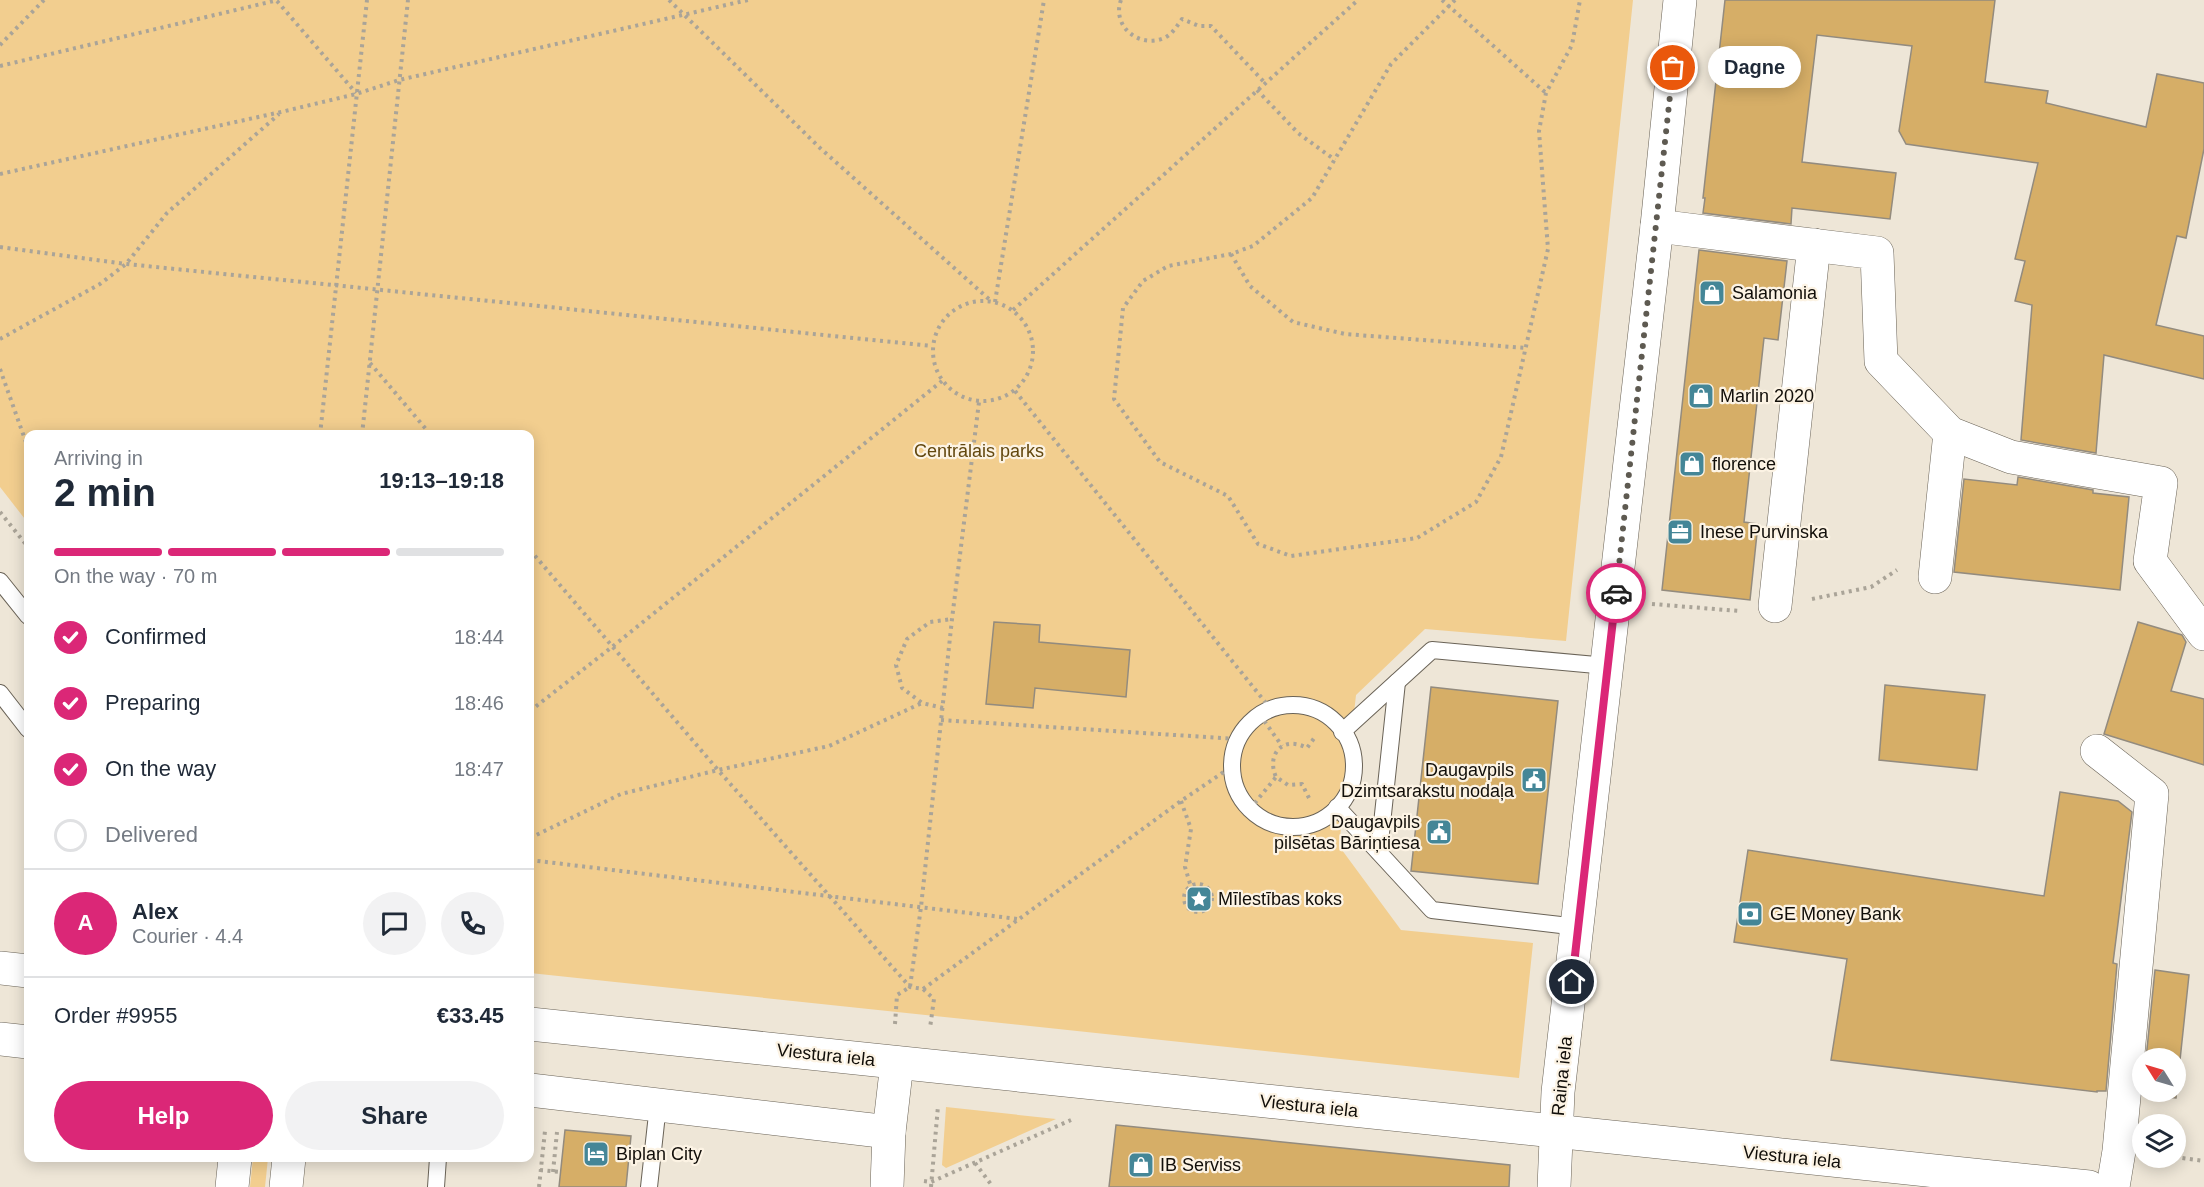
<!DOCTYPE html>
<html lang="en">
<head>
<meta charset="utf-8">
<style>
  body { margin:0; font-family:Arial,sans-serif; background:#f2f2f3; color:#1f2937; height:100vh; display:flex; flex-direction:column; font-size:22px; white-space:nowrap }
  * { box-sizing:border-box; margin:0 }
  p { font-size:20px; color:#747a83 }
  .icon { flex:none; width:33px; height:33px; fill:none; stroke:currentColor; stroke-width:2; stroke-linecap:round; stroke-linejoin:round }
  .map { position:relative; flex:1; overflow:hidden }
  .panel { position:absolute; left:24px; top:430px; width:510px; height:732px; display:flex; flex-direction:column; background:#fff; border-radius:12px; box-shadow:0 3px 15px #0003 }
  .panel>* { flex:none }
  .needle { width:39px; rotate:307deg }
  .controls { position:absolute; left:2132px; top:1048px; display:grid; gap:12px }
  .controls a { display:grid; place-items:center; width:54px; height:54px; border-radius:50%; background:#fff; box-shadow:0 3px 15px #0003; font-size:30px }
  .pin { position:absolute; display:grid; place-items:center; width:51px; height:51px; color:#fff; margin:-26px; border:3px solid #fff; border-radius:50%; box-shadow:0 2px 6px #0007 }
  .courier { position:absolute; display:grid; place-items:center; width:60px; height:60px; margin:-30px; border:4px solid #db2777; border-radius:50%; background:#fff; color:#222; box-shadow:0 2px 8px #0007 }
  .bubble { position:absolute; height:42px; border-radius:21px; background:#fff; box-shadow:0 3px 15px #0003; font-size:20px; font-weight:600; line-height:42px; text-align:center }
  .headline em { font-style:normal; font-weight:600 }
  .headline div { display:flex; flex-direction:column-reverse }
  .headline { display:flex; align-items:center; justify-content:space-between; height:102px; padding:0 30px }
  h1 { font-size:39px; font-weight:600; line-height:45px }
  .bar { display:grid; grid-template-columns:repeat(4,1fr); gap:9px 6px; align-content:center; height:72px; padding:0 30px }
  .bar i { height:8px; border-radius:4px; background:#e0e1e3 }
  .bar .on { background:#db2777 }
  .bar p { grid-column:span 4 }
  .line { display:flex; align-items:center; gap:15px; padding:0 30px; border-top:2px solid #e0e1e3 }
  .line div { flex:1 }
  .round { display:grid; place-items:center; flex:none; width:63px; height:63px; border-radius:32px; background:#f2f2f3 }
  ol { padding:0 30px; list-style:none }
  li { display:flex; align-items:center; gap:18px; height:66px }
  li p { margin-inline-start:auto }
  li .icon { padding:6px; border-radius:50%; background:#db2777; color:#fff; stroke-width:4 }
  li:last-child { color:#747a83 }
  li i { width:33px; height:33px; border:3px solid #e0e1e3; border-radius:50% }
  .primary-button { display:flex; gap:12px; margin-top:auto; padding:12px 30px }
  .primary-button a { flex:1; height:69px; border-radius:36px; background:#db2777; color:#fff; font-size:24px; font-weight:600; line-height:69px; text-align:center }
  .primary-button a+a { background:#f2f2f3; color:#1f2937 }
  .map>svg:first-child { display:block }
</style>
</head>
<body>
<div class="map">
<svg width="2204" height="1187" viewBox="0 0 2204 1187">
  <rect width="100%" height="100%" fill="#eee6d7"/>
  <g fill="#f2ce8f">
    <path d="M0,0H1633L1566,641L1425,629L1356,695L1339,846L1401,930L1533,943L1519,1078L530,973V435H28V523L0,487Z"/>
    <path d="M946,1107L1056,1119L946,1168L942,1165Z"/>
    <path d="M253,1158H268L265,1187H250Z"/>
  </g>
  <g fill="#d6ae67" stroke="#938b7e" stroke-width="1.5">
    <path d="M1725,0H1995L1985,82L2048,91L2046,103L2146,127L2157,74L2204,83V149L2186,238L2177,236L2156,325L2204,336V379L2104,355L2096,453L2021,440L2032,305L2015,301L2025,261L2015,259L2038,163L1906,144L1899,131L1912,46L1817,35L1802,162L1896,173L1890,219L1792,208L1791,224L1703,213L1705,198H1703Z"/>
    <path d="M1699,250L1787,261L1778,340L1764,338L1744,522L1758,524L1750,600L1662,590Z"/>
    <path d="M2018,477L2093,490V493L2129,497L2120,590L1954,572L1964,479L2017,485Z"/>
    <path d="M994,622L1040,625L1039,642L1130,650L1126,697L1035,688L1033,708L986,704Z"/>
    <path d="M2138,622L2182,635L2186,642L2171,691L2204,699V765L2104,734Z"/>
    <path d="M1885,685L1985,695L1977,770L1879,760Z"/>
    <path d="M1431,687L1558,701L1538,884L1411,871Z"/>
    <path d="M2060,792L2118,801L2132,812L2113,963L2117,964L2106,1091H2097V1092L1831,1060L1847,959L1734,942L1748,850L2044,896Z"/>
    <path d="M2155,970L2189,975L2176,1098L2143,1095V1092H2175V1059H2146Z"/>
    <path d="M1116,1125L1510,1165L1509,1187H1109Z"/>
    <path d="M565,1130L631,1136L626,1187H559Z"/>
  </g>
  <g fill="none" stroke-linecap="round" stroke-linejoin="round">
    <g stroke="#6a6357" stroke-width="18">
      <g id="lane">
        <path d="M0,581L28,616"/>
        <path d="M0,693L28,729"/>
        <circle cx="1293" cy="766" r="61"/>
        <path d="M1342,732L1432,650L1607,666"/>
        <path d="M1337,807L1432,910L1578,927"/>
        <path d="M1379,852L1397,682"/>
        <path d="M436,1187L438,1158"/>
        <path d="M649,1187L658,1105"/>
      </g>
    </g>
    <g stroke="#6a6357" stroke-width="34">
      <g id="street">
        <path d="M1657,226L1877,253L1881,361L1950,433L2011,457L2161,483L2150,561L2204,634"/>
        <path d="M1935,577L1950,433"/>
        <path d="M1775,606L1814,245"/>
        <path d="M2097,751L2152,794L2119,1151L2113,1187"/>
        <path d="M887,1187L889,1132L897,1063"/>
      </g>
    </g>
    <g stroke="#6a6357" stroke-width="34">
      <g id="secondary">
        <path d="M0,968L28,971"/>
        <path d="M530,1024L2089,1187"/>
        <path d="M0,1039L28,1042"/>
        <path d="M530,1090L889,1132"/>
        <path d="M232,1187L235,1158"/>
        <path d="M286,1187L289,1158"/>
        <path d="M1554,1187L1558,1092L1657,226L1680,0"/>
      </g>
    </g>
    <g stroke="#aaa498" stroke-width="4" stroke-dasharray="3 4.5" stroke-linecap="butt">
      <path d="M669,0L820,148L991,301"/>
      <path d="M1121,0C1111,27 1141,50 1166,37C1173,33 1177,26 1182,19L1199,26H1211L1265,83"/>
      <path d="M1442,0L1546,93"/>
      <path d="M1455,0L1391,64L1312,198L1253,246L1231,254L1168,266L1143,281L1123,308L1114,399L1160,462L1228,496L1258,544L1291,556L1417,538L1476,502L1501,457L1548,249L1539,131L1546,93L1572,45L1580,0"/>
      <path d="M277,1L356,93"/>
      <path d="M0,45L44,0"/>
      <path d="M0,66L278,0"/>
      <path d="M1257,90L1298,133L1335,160"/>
      <path d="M0,174L281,112L356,94L399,80L748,0"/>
      <path d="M0,247L126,264L932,346"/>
      <path d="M1231,254L1250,286L1293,322L1345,334L1526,348"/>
      <circle cx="983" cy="351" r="50"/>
      <path d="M995,302L1044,0"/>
      <path d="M1013,310L1358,0"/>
      <path d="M0,339L100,284L126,264L167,213L279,114"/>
      <path d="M370,363L431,435"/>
      <path d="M0,369L28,448"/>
      <path d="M1015,391L1270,708"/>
      <path d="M320,435L367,0"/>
      <path d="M362,435L408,0"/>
      <path d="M0,512L28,547"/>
      <path d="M530,550L718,770L910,987L923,989L934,999L930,1028"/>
      <path d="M1812,599L1871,587L1897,570"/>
      <path d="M1652,604L1739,611"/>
      <path d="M943,708L922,703L902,688L896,665L907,639L930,622L952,619"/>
      <path d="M530,711L612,647L942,381"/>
      <path d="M1260,715L1282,746"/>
      <path d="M941,720L1237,739"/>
      <path d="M1309,798L1302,784L1288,785L1276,777C1266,754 1283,735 1307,748L1315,737"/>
      <path d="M1181,801L1191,829L1185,867L1191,887"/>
      <path d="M1250,809L1276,777"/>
      <path d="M530,838L621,794L718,770L829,746L922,703"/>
      <path d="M530,860L1018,919"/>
      <circle cx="1198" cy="898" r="14"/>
      <path d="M923,989L1181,801L1231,767"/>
      <path d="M895,1024L897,995L910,987L921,907L952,619L979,402"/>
      <path d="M2175,1157L2204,1161"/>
      <path d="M975,1163L993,1187"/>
      <path d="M540,1170L560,1172"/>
      <path d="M553,1172L557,1132"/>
      <path d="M924,1181L931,1182L1071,1120"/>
      <path d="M539,1187L545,1131"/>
      <path d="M931,1187L938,1106"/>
    </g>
    <use href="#lane" stroke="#fff" stroke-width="16"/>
    <use href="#street" stroke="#fff" stroke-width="33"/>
    <use href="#secondary" stroke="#fff" stroke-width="33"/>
  </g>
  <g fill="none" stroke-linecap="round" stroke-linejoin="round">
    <path stroke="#5e5a51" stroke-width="6" stroke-dasharray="0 10.8" d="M1616,593L1673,68"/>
    <path stroke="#db2777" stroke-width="8" d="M1572,982L1616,593"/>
  </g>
  <defs>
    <g id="shop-square" transform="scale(1.35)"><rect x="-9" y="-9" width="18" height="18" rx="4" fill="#448697" stroke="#fcf3e4"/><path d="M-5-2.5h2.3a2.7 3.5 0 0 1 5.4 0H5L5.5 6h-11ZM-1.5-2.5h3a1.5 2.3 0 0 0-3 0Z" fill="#fff"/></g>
    <g id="office-square" transform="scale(1.35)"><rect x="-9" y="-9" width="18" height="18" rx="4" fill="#448697" stroke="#fcf3e4"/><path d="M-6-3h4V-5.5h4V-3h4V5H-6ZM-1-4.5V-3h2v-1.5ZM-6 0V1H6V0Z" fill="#fff"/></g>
    <g id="civic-square" transform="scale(1.35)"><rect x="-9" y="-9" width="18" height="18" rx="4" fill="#448697" stroke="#fcf3e4"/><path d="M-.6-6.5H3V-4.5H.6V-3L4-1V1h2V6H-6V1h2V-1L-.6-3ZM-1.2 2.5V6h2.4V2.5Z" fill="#fff"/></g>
    <g id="sight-square" transform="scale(1.35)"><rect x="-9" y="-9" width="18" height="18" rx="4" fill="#448697" stroke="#fcf3e4"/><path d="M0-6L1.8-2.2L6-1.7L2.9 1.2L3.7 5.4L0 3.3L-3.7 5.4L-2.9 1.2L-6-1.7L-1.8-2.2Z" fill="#fff"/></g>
    <g id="bank-square" transform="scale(1.35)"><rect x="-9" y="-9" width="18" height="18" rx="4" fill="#448697" stroke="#fcf3e4"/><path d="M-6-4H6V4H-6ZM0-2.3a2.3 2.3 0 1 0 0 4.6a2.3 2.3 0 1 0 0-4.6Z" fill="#fff"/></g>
    <g id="hotel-square" transform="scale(1.35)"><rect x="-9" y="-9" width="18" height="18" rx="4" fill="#448697" stroke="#fcf3e4"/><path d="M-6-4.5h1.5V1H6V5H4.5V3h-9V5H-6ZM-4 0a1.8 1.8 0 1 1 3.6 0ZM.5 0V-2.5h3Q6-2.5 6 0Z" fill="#fff"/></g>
  </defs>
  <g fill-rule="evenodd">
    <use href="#shop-square" x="1712" y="293"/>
    <use href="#shop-square" x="1701" y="396"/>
    <use href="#shop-square" x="1692" y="464"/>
    <use href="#office-square" x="1680" y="532"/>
    <use href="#civic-square" x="1534" y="780"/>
    <use href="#civic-square" x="1439" y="832"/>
    <use href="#sight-square" x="1199" y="899"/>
    <use href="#bank-square" x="1750" y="914"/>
    <use href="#hotel-square" x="596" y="1154"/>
    <use href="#shop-square" x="1141" y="1165"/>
  </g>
  <g text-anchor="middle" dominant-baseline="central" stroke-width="4.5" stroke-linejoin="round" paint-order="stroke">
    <g font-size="18" fill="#110e09" stroke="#fcf3e4" text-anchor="start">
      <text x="1732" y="293">Salamonia</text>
      <text x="1720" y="396">Marlin 2020</text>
      <text x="1712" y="464">florence</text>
      <text x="1700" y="532">Inese Purvinska</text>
      <text x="1514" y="770" text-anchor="end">Daugavpils<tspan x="1514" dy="21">Dzimtsarakstu nodaļa</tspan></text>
      <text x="1420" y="822" text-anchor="end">Daugavpils<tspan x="1420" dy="21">pilsētas Bāriņtiesa</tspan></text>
      <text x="1218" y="899">Mīlestības koks</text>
      <text x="1770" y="914">GE Money Bank</text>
      <text x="616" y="1154">Biplan City</text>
      <text x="1160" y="1165">IB Serviss</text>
    </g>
    <g font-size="18" fill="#63480f" stroke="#fcf3e4">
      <text x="979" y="451">Centrālais parks</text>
    </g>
    <g font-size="18" fill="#110e09" stroke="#fcf3e4">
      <text transform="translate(826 1055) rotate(6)">Viestura iela</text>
      <text transform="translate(1562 1076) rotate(-84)">Raiņa iela</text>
      <text transform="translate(1309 1106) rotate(6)">Viestura iela</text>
      <text transform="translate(1792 1157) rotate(6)">Viestura iela</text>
    </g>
  </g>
</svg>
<div class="controls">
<a><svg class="needle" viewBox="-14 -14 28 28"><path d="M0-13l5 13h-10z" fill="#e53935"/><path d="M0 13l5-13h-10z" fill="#747a83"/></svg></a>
<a><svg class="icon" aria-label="layers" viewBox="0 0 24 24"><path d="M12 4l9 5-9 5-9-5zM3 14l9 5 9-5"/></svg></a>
</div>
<div class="pin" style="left:1673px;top:68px;background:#ea580c"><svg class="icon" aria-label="bag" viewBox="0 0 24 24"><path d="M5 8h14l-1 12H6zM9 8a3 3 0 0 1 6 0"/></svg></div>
<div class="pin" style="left:1572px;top:982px;background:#1f2937"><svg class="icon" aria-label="home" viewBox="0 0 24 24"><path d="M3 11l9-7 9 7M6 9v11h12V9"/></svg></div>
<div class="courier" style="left:1616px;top:593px"><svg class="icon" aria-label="car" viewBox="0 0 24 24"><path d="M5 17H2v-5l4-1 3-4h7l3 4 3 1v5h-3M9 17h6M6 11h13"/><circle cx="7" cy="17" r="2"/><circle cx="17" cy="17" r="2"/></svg></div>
<div class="bubble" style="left:1708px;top:46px;width:93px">Dagne</div>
<section class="panel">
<div class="headline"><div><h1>2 min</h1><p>Arriving in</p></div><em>19:13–19:18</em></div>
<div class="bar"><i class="on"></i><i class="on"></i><i class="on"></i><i></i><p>On the way · 70 m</p></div>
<ol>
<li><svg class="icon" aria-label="check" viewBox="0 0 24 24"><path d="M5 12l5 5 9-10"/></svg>Confirmed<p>18:44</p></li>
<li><svg class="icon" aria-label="check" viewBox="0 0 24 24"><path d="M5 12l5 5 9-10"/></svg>Preparing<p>18:46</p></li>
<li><svg class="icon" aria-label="check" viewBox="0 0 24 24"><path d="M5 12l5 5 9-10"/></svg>On the way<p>18:47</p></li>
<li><i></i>Delivered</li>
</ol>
<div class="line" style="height:108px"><b class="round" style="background:#db2777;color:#fff">A</b><div><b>Alex</b><p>Courier · 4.4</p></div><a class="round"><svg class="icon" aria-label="chat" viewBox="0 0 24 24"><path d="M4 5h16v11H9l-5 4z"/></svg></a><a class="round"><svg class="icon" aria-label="phone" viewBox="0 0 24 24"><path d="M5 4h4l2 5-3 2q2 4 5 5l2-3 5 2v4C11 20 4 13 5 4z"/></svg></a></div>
<div class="line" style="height:78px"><div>Order #9955</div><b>€33.45</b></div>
<div class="primary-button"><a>Help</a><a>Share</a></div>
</section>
</div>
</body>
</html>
